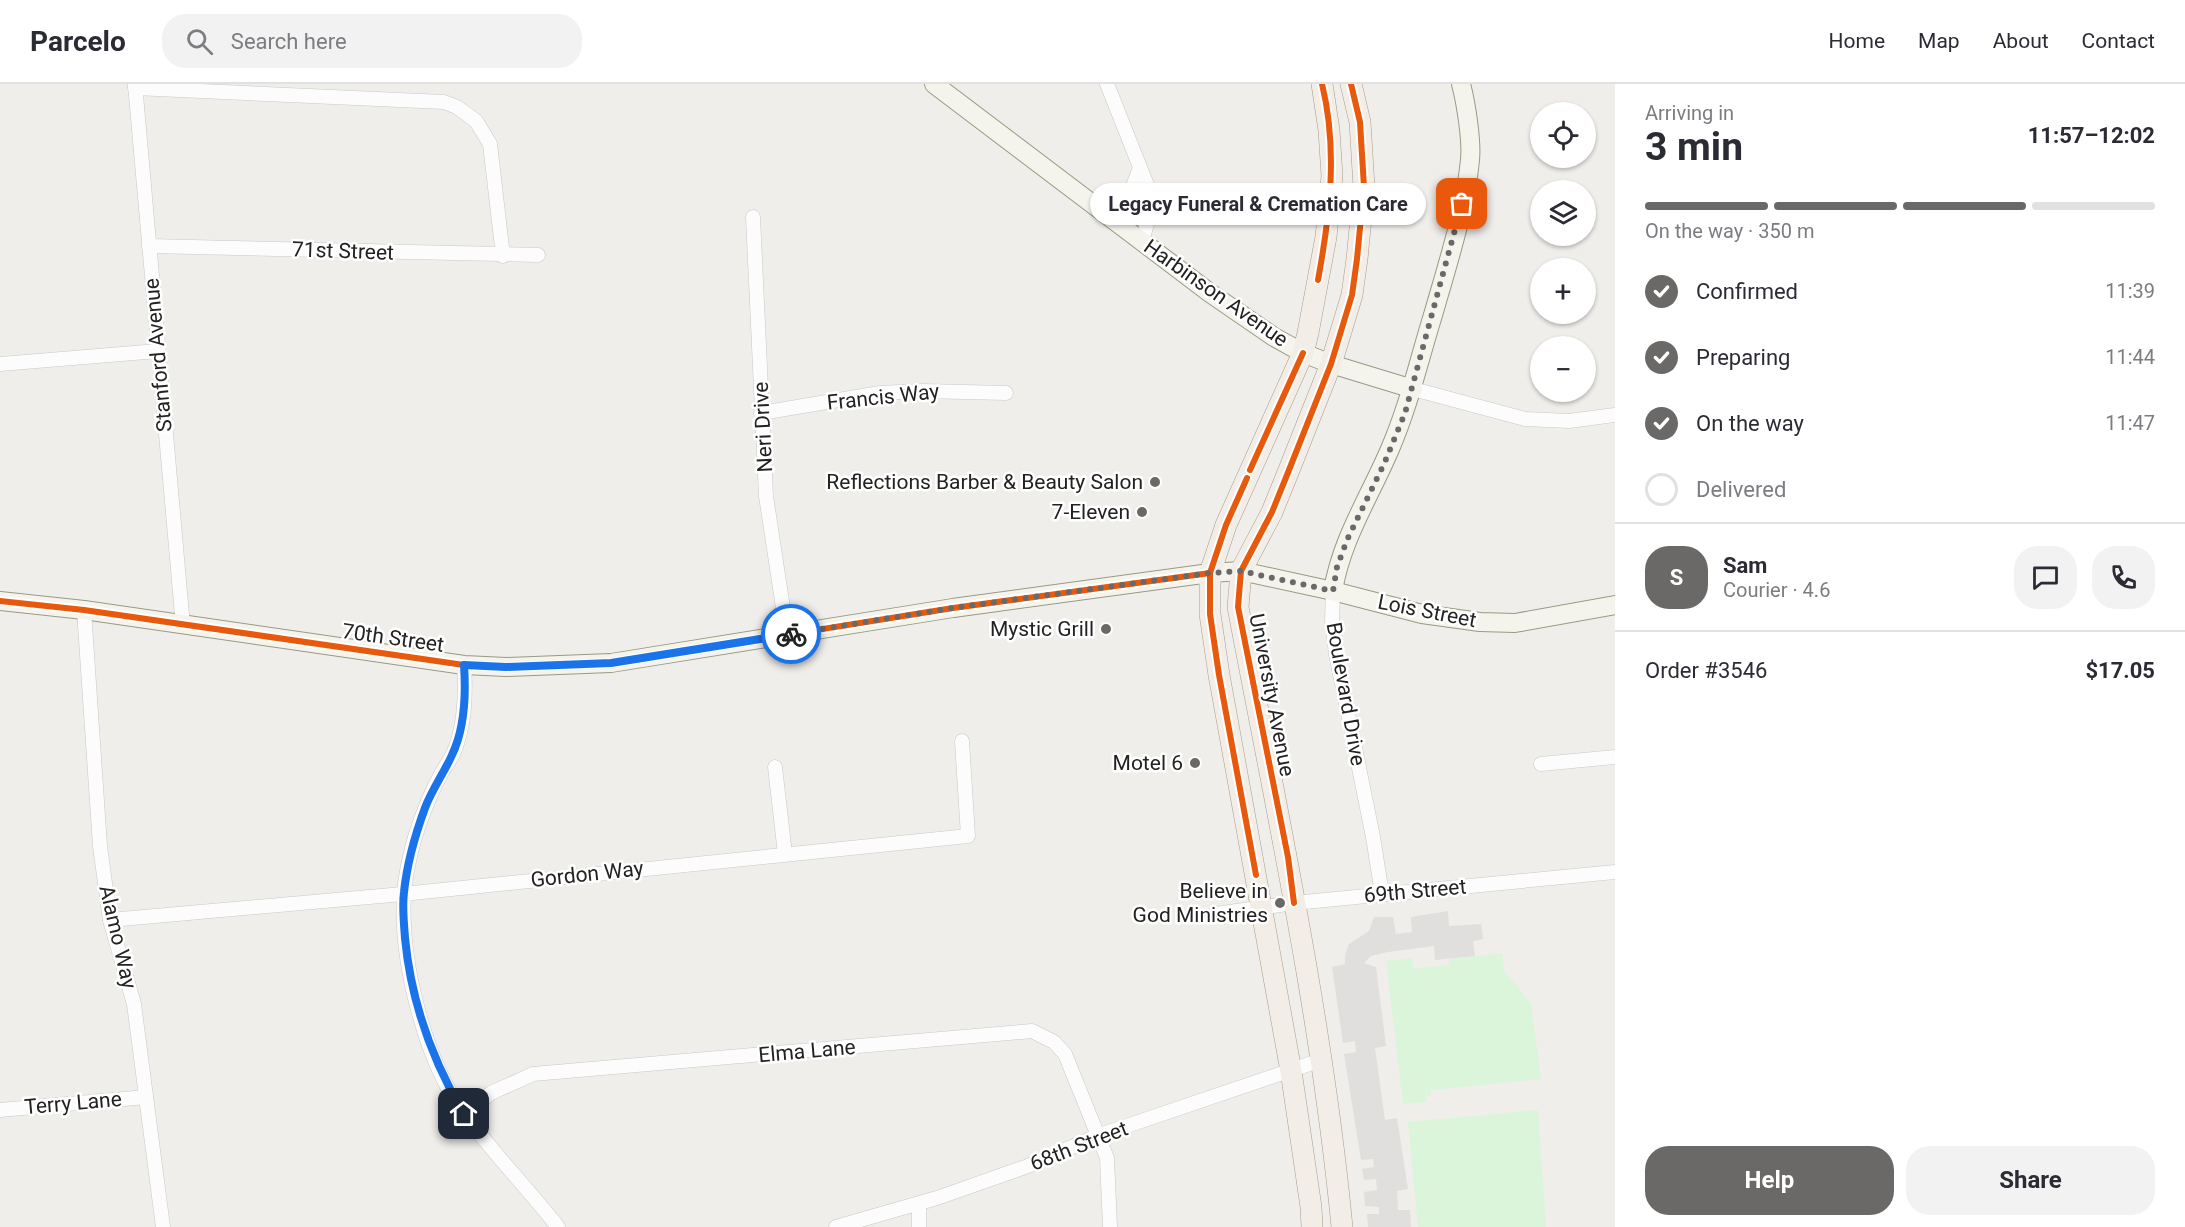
<!DOCTYPE html>
<html lang="en">
<head>
<meta charset="utf-8">
<style>
  body { margin:0; font-family:Roboto,sans-serif; background:#f2f2f3; color:#2b2b33; height:100vh; display:flex; flex-direction:column; font-size:22px; white-space:nowrap }
  * { box-sizing:border-box; margin:0 }
  p { font-size:20px; color:#7c7c81 }
  .icon { flex:none; width:33px; height:33px; fill:none; stroke:currentColor; stroke-width:2; stroke-linecap:round; stroke-linejoin:round }
  .map { position:relative; flex:1; overflow:hidden }
  .panel { display:flex; flex-direction:column; background:#fff; width:570px }
  .panel>* { flex:none }
  .controls { position:absolute; left:1530px; top:18px; display:grid; gap:12px }
  .controls a { display:grid; place-items:center; width:66px; height:66px; border-radius:50%; background:#fff; box-shadow:0 2px 4px #0004; font-size:30px }
  .pin { position:absolute; display:grid; place-items:center; width:51px; height:51px; color:#fff; margin:-26px; border-radius:12px; box-shadow:0 3px 9px #0006 }
  .courier { position:absolute; display:grid; place-items:center; width:60px; height:60px; margin:-30px; border:4px solid #1a73e8; border-radius:50%; background:#fff; color:#222; box-shadow:0 2px 8px #0007 }
  .bubble { position:absolute; height:42px; border-radius:21px; background:#fff; box-shadow:0 2px 4px #0004; font-size:20px; font-weight:700; line-height:42px; text-align:center }
  .overview em { font-style:normal; font-weight:700 }
  .overview div { display:flex; flex-direction:column-reverse }
  .overview { display:flex; align-items:center; justify-content:space-between; height:102px; padding:0 30px }
  h1 { font-size:39px; font-weight:700; line-height:45px }
  .bar { display:grid; grid-template-columns:repeat(4,1fr); gap:9px 6px; align-content:center; height:72px; padding:0 30px }
  .bar i { height:8px; border-radius:4px; background:#e1e1e2 }
  .bar .selected { background:#6a6968 }
  .bar p { grid-column:span 4 }
  .line { display:flex; align-items:center; gap:15px; padding:0 30px; border-top:2px solid #e1e1e2 }
  .line div { flex:1 }
  .round { display:grid; place-items:center; flex:none; width:63px; height:63px; border-radius:24px; background:#f2f2f3 }
  ol { padding:0 30px; list-style:none }
  li { display:flex; align-items:center; gap:18px; height:66px }
  li p { margin-inline-start:auto }
  li .icon { padding:6px; border-radius:50%; background:#6a6968; color:#fff; stroke-width:4 }
  li:last-child { color:#7c7c81 }
  li i { width:33px; height:33px; border:3px solid #e1e1e2; border-radius:50% }
  .button { display:flex; gap:12px; margin-top:auto; padding:12px 30px }
  .button a { flex:1; height:69px; border-radius:24px; background:#6a6968; color:#fff; font-size:24px; font-weight:700; line-height:69px; text-align:center }
  .button a+a { background:#f2f2f3; color:#2b2b33 }
  header { display:flex; align-items:center; gap:36px; box-sizing:border-box; height:84px; padding:0 30px; background:#fff; border-bottom:2px solid #e1e1e2 }
  header strong { font-size:28px }
  nav { display:flex; gap:33px; margin-inline-start:auto; font-size:21px }
  .search { width:420px; height:54px; background:#f2f2f3; display:flex; align-items:center; gap:15px; box-sizing:border-box; padding:0 21px; border-radius:24px; color:#7c7c81; font-size:22px }
  main { display:flex; flex:1; min-height:0 }
  .map>svg:first-child { display:block }
</style>
</head>
<body>
<header>
<strong>Parcelo</strong>
<div class="search"><svg class="icon" aria-label="search" viewBox="0 0 24 24"><circle cx="10" cy="10" r="6"/><path d="M15 15l6 6"/></svg>Search here</div>
<nav><a>Home</a><a>Map</a><a>About</a><a>Contact</a></nav>
</header>
<main>
<div class="map">
<svg width="1615" height="1143" viewBox="0 0 1615 1143">
  <rect width="100%" height="100%" fill="#f0eeeb"/>
  <g fill="#daf5da">
    <path d="M1502,869L1504,887L1531,919L1541,995L1431,1006V1012H1426L1427,1018L1403,1020L1386,877L1412,874L1414,885L1449,881V875Z"/>
    <path d="M1538,1026L1546,1143H1418L1408,1038Z"/>
  </g>
  <path fill="#e0dfde" d="M1448,827L1449,842L1481,840L1483,855L1473,857L1475,872L1435,876L1434,862L1388,868L1371,872L1364,879L1376,883L1386,962L1375,964L1385,1036L1397,1034L1408,1105L1397,1107L1398,1126H1410L1411,1143H1368L1367,1130H1379V1123L1365,1122L1364,1108L1377,1106L1376,1095L1364,1096L1362,1085L1374,1083L1373,1075L1361,1076L1344,970L1356,968L1355,957L1343,959L1332,883L1345,880V871L1349,860L1369,847L1374,833H1393L1396,850L1412,848L1411,833Z"/>
  <g fill="none" stroke-linecap="round" stroke-linejoin="round">
    <g stroke="#c9c8c7" stroke-width="15">
      <g id="street">
        <path d="M135,0L183,542"/>
        <path d="M1107,0L1153,116L1142,158"/>
        <path d="M135,4L444,18L457,23L476,37L490,60L503,172"/>
        <path d="M1104,129L1131,107L1140,84"/>
        <path d="M753,133L766,412L787,550"/>
        <path d="M149,162L538,171"/>
        <path d="M0,280L158,267"/>
        <path d="M1413,305L1525,335L1569,337L1615,331"/>
        <path d="M761,329L880,309L922,307L1006,309"/>
        <path d="M1333,507L1332,536L1336,570L1373,753L1382,810"/>
        <path d="M84,526L100,762L110,836L134,920L163,1143"/>
        <path d="M464,581C466,610 465,643 453,670C449,677 445,683 441,690C430,710 422,731 415,753C410,771 405,792 404,811C400,877 425,978 465,1031C494,1070 528,1105 558,1143"/>
        <path d="M1541,680L1615,673"/>
        <path d="M775,683L785,770"/>
        <path d="M1215,830L1294,819L1615,788"/>
        <path d="M110,836L403,810L968,752L962,657"/>
        <path d="M0,1026L146,1013"/>
        <path d="M464,1030L491,1009L533,990L1032,947L1054,958L1065,970L1107,1074L1110,1143"/>
        <path d="M836,1143L937,1114L1028,1082L1097,1052L1321,976"/>
        <path d="M919,1143V1120"/>
      </g>
    </g>
    <g stroke="#999a82" stroke-width="20">
      <g id="secondary">
        <path d="M934,0L1210,209L1274,253L1303,269L1331,280L1413,305"/>
        <path d="M1333,507C1341,456 1370,412 1390,365C1409,321 1419,276 1433,231C1447,182 1465,127 1470,76C1472,57 1466,19 1461,0"/>
        <path d="M0,517L84,526L464,581L506,583L611,579L953,524L1210,489L1241,487L1333,507L1422,530L1480,538L1515,539L1615,521"/>
      </g>
    </g>
    <g stroke="#a79c86" stroke-width="22">
      <g id="primary">
        <path d="M1312,1143L1311,1123L1291,987L1219,591L1210,530V489L1226,441L1303,269L1308,249L1326,153L1332,92L1329,46L1322,0"/>
        <path d="M1342,1143C1322,934 1277,729 1238,523L1241,487L1272,428L1289,386L1331,280L1352,211L1357,175L1364,103L1360,38L1351,0"/>
      </g>
    </g>
    <use href="#street" stroke="#fdfcfc" stroke-width="14"/>
    <use href="#secondary" stroke="#f4f4ed" stroke-width="18"/>
    <use href="#primary" stroke="#f3ede7" stroke-width="21"/>
    <g stroke="#fff" stroke-width="10">
      <g id="cycleway">
        <path d="M1318,196C1330,131 1338,65 1322,0"/>
        <path d="M1250,386L1303,269"/>
        <path d="M1247,394L1226,441L1210,489V530L1219,591L1256,791"/>
        <path d="M0,517L84,526L464,581L506,583L611,579L953,524L1210,489"/>
        <path d="M1294,819L1288,773L1238,523L1241,487L1272,428L1289,386L1331,280L1352,211L1357,175L1364,103L1360,38L1351,0"/>
      </g>
    </g>
    <use href="#cycleway" stroke="#e8590c" stroke-width="6"/>
  </g>
  <g fill="none" stroke-linecap="round" stroke-linejoin="round">
    <path stroke="#6a6968" stroke-width="6" stroke-dasharray="0 10.8" d="M791,550L953,524L1210,489L1241,487L1333,507L1337,483L1347,456L1384,380L1405,329L1462,120"/>
    <path stroke="#1a73e8" stroke-width="8" d="M464,1030C432,976 411,917 405,854C404,839 402,823 404,808C407,780 415,751 425,724C432,705 444,689 452,671C465,644 466,610 464,581L506,583L611,579L791,550"/>
  </g>
  <g fill="#6a6968" stroke="#fff" stroke-width="2">
    <circle cx="1155" cy="398" r="6"/>
    <circle cx="1142" cy="428" r="6"/>
    <circle cx="1106" cy="545" r="6"/>
    <circle cx="1195" cy="679" r="6"/>
    <circle cx="1280" cy="819" r="6"/>
  </g>
  <g text-anchor="middle" dominant-baseline="central" stroke-width="5" stroke-linejoin="round" paint-order="stroke">
    <g font-size="21" fill="#222" stroke="#fff">
      <text transform="translate(343 167) rotate(2)">71st Street</text>
      <text transform="translate(1216 209) rotate(35)">Harbinson Avenue</text>
      <text transform="translate(158 271) rotate(-95)">Stanford Avenue</text>
      <text transform="translate(883 313) rotate(-6)">Francis Way</text>
      <text transform="translate(763 343) rotate(-93)">Neri Drive</text>
      <text transform="translate(1427 527) rotate(11)">Lois Street</text>
      <text transform="translate(393 554) rotate(8)">70th Street</text>
      <text transform="translate(1346 610) rotate(80)">Boulevard Drive</text>
      <text transform="translate(1272 611) rotate(79)">University Avenue</text>
      <text transform="translate(587 790) rotate(-6)">Gordon Way</text>
      <text transform="translate(1415 807) rotate(-5)">69th Street</text>
      <text transform="translate(118 853) rotate(77)">Alamo Way</text>
      <text transform="translate(807 967) rotate(-5)">Elma Lane</text>
      <text transform="translate(73 1019) rotate(-5)">Terry Lane</text>
      <text transform="translate(1079 1062) rotate(-21)">68th Street</text>
    </g>
    <g font-size="21" fill="#222" stroke="#fff" text-anchor="end">
      <text x="1143" y="398">Reflections Barber &amp; Beauty Salon</text>
      <text x="1130" y="428">7-Eleven</text>
      <text x="1094" y="545">Mystic Grill</text>
      <text x="1183" y="679">Motel 6</text>
      <text x="1268" y="807">Believe in<tspan x="1268" dy="24">God Ministries</tspan></text>
    </g>
  </g>
</svg>
<div class="controls">
<a><svg class="icon" aria-label="locate" viewBox="0 0 24 24"><circle cx="12" cy="12" r="6"/><path d="M12 2v4M12 18v4M2 12h4M18 12h4"/></svg></a>
<a><svg class="icon" aria-label="layers" viewBox="0 0 24 24"><path d="M12 4l9 5-9 5-9-5zM3 14l9 5 9-5"/></svg></a>
<a>+</a>
<a>−</a>
</div>
<div class="pin" style="left:1462px;top:120px;background:#ea580c"><svg class="icon" aria-label="bag" viewBox="0 0 24 24"><path d="M5 8h14l-1 12H6zM9 8a3 3 0 0 1 6 0"/></svg></div>
<div class="pin" style="left:464px;top:1030px;background:#1f2937"><svg class="icon" aria-label="home" viewBox="0 0 24 24"><path d="M3 11l9-7 9 7M6 9v11h12V9"/></svg></div>
<div class="courier" style="left:791px;top:550px"><svg class="icon" aria-label="bike" viewBox="0 0 24 24"><circle cx="6" cy="16" r="4"/><circle cx="18" cy="16" r="4"/><path d="M6 16l4-8h5l3 8M10 8l3 8H6M13 5h3"/></svg></div>
<div class="bubble" style="left:1090px;top:99px;width:336px">Legacy Funeral &amp; Cremation Care</div>
</div>
<section class="panel">
<div class="overview"><div><h1>3 min</h1><p>Arriving in</p></div><em>11:57–12:02</em></div>
<div class="bar"><i class="selected"></i><i class="selected"></i><i class="selected"></i><i></i><p>On the way · 350 m</p></div>
<ol>
<li><svg class="icon" aria-label="check" viewBox="0 0 24 24"><path d="M5 12l5 5 9-10"/></svg>Confirmed<p>11:39</p></li>
<li><svg class="icon" aria-label="check" viewBox="0 0 24 24"><path d="M5 12l5 5 9-10"/></svg>Preparing<p>11:44</p></li>
<li><svg class="icon" aria-label="check" viewBox="0 0 24 24"><path d="M5 12l5 5 9-10"/></svg>On the way<p>11:47</p></li>
<li><i></i>Delivered</li>
</ol>
<div class="line" style="height:108px"><b class="round" style="background:#6a6968;color:#fff">S</b><div><b>Sam</b><p>Courier · 4.6</p></div><a class="round"><svg class="icon" aria-label="chat" viewBox="0 0 24 24"><path d="M4 5h16v11H9l-5 4z"/></svg></a><a class="round"><svg class="icon" aria-label="phone" viewBox="0 0 24 24"><path d="M5 4h4l2 5-3 2q2 4 5 5l2-3 5 2v4C11 20 4 13 5 4z"/></svg></a></div>
<div class="line" style="height:78px"><div>Order #3546</div><b>$17.05</b></div>
<div class="button"><a>Help</a><a>Share</a></div>
</section>
</main>
</body>
</html>
